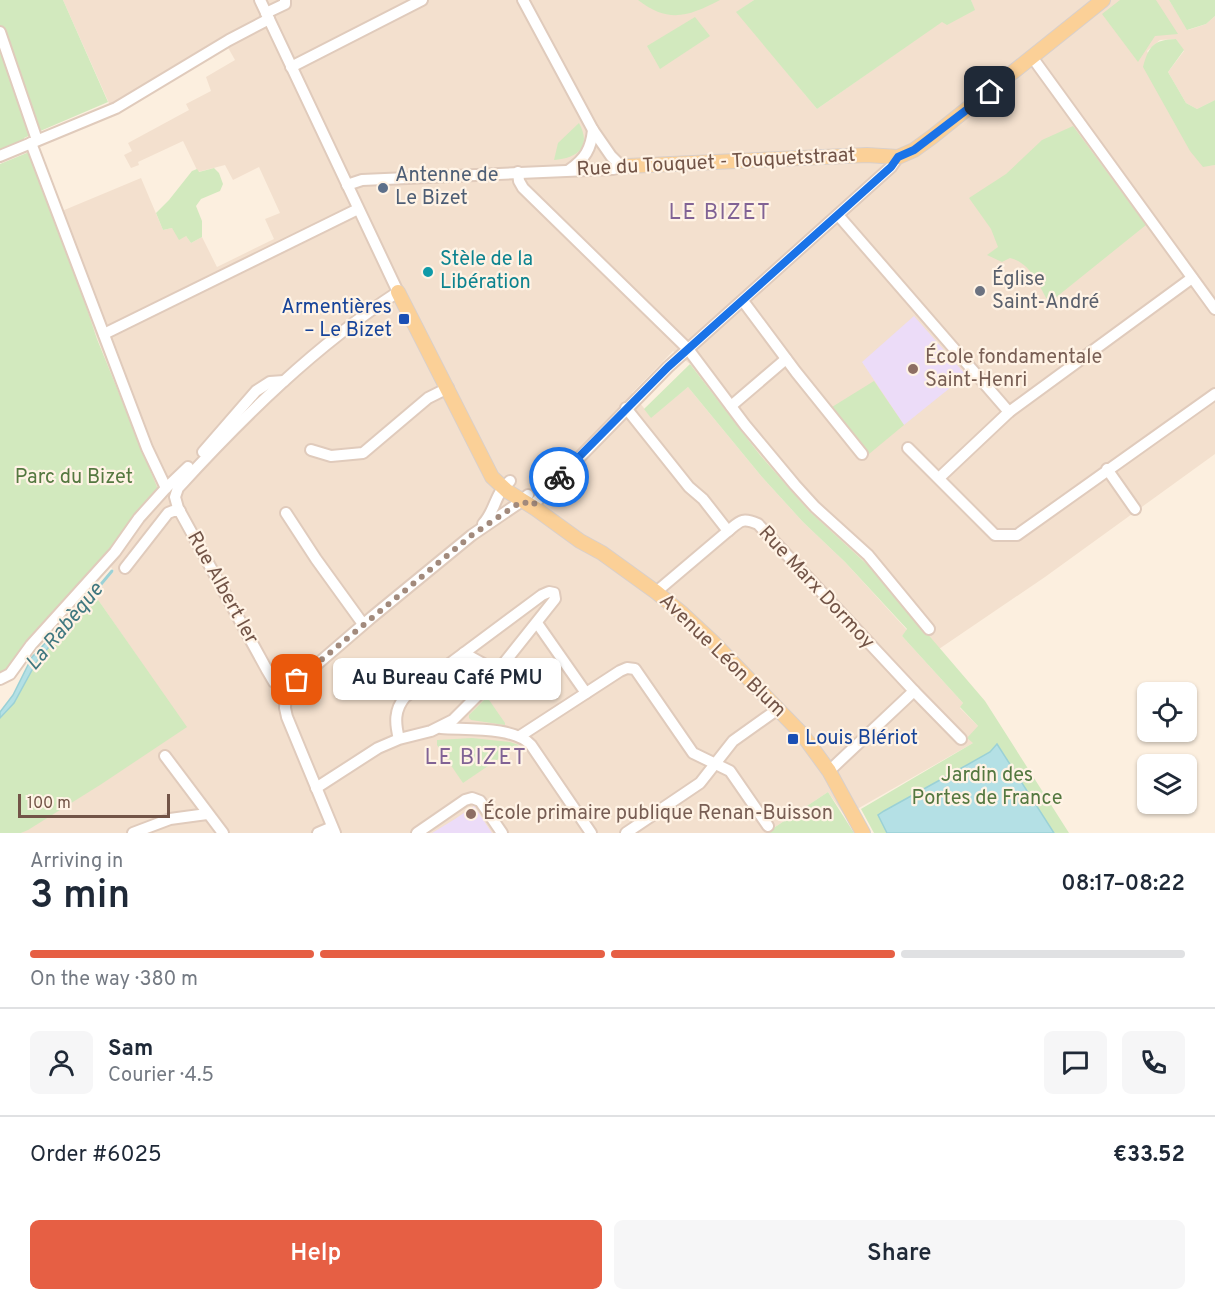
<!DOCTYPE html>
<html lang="en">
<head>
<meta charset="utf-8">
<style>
  body { margin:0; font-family:Overpass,sans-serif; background:#f6f6f7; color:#1f2937; height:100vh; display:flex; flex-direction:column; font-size:22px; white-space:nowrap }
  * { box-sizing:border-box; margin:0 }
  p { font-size:20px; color:#747a83 }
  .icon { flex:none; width:33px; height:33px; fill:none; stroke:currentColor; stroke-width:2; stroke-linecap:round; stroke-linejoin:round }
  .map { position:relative; height:833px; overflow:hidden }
  .panel { display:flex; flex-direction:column; background:#fff; flex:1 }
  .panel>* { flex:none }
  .fabs { position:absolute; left:1137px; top:682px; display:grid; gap:12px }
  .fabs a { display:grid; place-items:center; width:60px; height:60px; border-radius:9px; background:#fff; box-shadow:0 2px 4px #0004; font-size:30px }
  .scale { position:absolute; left:18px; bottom:15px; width:152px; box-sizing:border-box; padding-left:6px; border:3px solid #725447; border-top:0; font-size:16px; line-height:21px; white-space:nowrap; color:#725447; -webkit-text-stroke:4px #fff3e5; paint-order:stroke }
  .pin { position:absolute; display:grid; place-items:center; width:51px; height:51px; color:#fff; margin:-26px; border-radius:12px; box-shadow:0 3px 9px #0006 }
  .courier { position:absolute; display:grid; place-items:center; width:60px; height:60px; margin:-30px; border:4px solid #1a73e8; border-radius:50%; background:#fff; color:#222; box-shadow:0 2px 8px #0007 }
  .bubble { position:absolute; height:42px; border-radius:9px; background:#fff; box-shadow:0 2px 4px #0004; font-size:20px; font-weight:600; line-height:42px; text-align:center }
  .head em { font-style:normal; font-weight:600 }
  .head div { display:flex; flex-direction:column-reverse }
  .head { display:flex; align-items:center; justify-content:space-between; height:102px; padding:0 30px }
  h1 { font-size:39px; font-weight:600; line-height:45px }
  .bar { display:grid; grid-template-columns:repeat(4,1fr); gap:9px 6px; align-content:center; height:72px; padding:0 30px }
  .bar i { height:8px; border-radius:4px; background:#e0e1e3 }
  .bar .selected { background:#e65f44 }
  .bar p { grid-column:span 4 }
  .line { display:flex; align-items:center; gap:15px; padding:0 30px; border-top:2px solid #e0e1e3 }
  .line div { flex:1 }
  .round { display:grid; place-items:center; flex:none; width:63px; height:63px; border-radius:9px; background:#f6f6f7 }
  .cta { display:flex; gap:12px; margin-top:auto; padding:12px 30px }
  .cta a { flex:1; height:69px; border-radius:9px; background:#e65f44; color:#fff; font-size:24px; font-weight:600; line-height:69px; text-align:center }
  .cta a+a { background:#f6f6f7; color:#1f2937 }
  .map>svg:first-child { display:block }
</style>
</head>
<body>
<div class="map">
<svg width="1215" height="833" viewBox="0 0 1215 833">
  <rect width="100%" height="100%" fill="#fcefdf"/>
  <path fill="#f3e0ce" d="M63,0H754L737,12L817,109L942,21L974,10L971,0H1169L1188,30L1206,24L1215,16V100L1197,109L1186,103L1168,72L1184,51L1176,39L1160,40L1147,51L1203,166L1215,165V454L1045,577L939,649L872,569L808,511L760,455L690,364L673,351L632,393L651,417L688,387L762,477L803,522L845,562L907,630L902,636L963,703L960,708L978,726L973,743L845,816L828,792L766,833H21L186,727L94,594L114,571L111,567L159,492L149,472L50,216L141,178L163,230L172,228L186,236L191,243L202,237L217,267L274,239L265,219L280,213L259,167L233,180L225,165L198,172L183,141L138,162L139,165L131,168L124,155L132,151L128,143L189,110L186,104L211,91L206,77L235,60L226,44L112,110Z"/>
  <g fill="#ecdcf8">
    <path d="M914,316L966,375L904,425L862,362Z"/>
    <path d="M474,806L492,833H432L455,819Z"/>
  </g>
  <g fill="#d2e9be">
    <path d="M0,0H63L108,102L24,138V142L0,152Z"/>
    <path d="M638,0H720C689,16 669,24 638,0Z"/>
    <path d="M754,0H971L975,10L947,25L942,22L817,109L736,12Z"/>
    <path d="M1120,0H1156L1178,34L1155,36L1138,62L1102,14Z"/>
    <path d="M1169,0H1215V16L1206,24L1187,30Z"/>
    <path d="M695,17L710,36L660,69L647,46Z"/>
    <path d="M1176,39L1184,50L1168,72L1186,103L1197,109L1215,100V165L1203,167L1190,151L1143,67C1149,45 1154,40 1176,39Z"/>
    <path d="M579,123C592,147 578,158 554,160L558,143Z"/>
    <path d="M1073,126L1146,225L1049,303C1039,286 1031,263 1010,258L1002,262L987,255L998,247L991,229L969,198L1006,174L1042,140Z"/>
    <path d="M34,150L97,339L159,492L106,556L41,625L12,665L5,672L0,673V164Z"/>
    <path d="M214,168L219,173L223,184L220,191L201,199L196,206L202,221V237L191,243L186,236L179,240L172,228L163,230L156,213L169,200L192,171L197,169L199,172Z"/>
    <path d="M690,364L760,455L808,510L872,569L985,701L1069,833H874L861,809L973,743L967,738L978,726L960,707L963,703L902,636L907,629L845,562L803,522L762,477L688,387L651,418L644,409Z"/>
    <path d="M874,381L904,425L869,454L832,407Z"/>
    <path d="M94,594L187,727L100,785L28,830L21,833H0V718L14,703L37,661Z"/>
    <path d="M487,697L505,723V725L471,720L469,718V715Z"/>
    <path d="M472,738L510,742L519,745L463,783L437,745V740Z"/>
    <path d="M828,792L854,833H766Z"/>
  </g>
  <g fill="#b4e0e5" stroke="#9bd1d6" stroke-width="1.5">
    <path d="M93,593L94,594L37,661L14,703L0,718V712L13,695L32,657Z"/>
    <path d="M997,744L1054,833H887L878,815L884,811L958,770L990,752Z"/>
  </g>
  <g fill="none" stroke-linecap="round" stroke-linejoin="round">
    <path stroke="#9bd1d6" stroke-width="3" d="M92,595L112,571"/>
    <g stroke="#e0cbbc" stroke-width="14">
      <g id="minor">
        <path d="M260,0L398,292C315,346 245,415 178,488L175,497L178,508L267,670L274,682L286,691"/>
        <path d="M523,0L593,130L611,156L618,163L627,166"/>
        <path d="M266,13L285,4V0"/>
        <path d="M0,32L37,140"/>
        <path d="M1032,57L1215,309"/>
        <path d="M291,67L422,0"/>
        <path d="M31,143L147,448L166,488"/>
        <path d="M0,156L116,108L229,40L269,19"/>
        <path d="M569,170C585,159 591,149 593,130"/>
        <path d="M518,172L519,181L523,188L688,349L745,425L795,485L815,507L868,555L929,629"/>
        <path d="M347,185L362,180L613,169L627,166"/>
        <path d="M838,215L1009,412"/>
        <path d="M743,301L796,372L862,454"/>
        <path d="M104,334L358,209"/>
        <path d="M731,406L786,359"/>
        <path d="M626,408L689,487L703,499L728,531C740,521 742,517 758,524L914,691L961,739"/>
        <path d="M908,448L995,535H1017L1215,394"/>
        <path d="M311,450L331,456L363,453L428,398L448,388"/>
        <path d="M203,452L256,391L270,382L284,381"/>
        <path d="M1107,469L1135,509"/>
        <path d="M939,478L1009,412L1192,278"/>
        <path d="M532,506L668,367L891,167L898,157"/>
        <path d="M286,513L316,559L363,624"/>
        <path d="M483,524C496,510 494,494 510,481"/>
        <path d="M125,568L168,513L173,511H180"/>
        <path d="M656,592L728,531"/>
        <path d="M537,623L586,693"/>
        <path d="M464,653L498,672"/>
        <path d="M0,679L10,674L31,645L115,552L139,518L166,488L188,467"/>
        <path d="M441,728C465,730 514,726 531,745L591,833"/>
        <path d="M520,736L620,671L627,668L635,669L693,753L730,771L768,826"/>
        <path d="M165,756L223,833"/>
        <path d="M829,771L914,691"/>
        <path d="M316,788L378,748L399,739L431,731L453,720L480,693L555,599L554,593L549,592L542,595L405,697C394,710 395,723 399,739"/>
        <path d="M133,833L170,819L207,814"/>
        <path d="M318,833L332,827"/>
        <path d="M335,833L287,717L285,708L286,691L372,617L472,535L519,503L528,495"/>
        <path d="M417,833L465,800L472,798L480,801L502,833"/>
        <path d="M626,833L700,783L733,741L778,709"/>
      </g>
    </g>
    <g stroke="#d8cfcb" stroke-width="16">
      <g id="major">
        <path d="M627,166L867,155L898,157L914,150L932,137L1103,0"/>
        <path d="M398,292L492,477L507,491L536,509L580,541L602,553L656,592L683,614L712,641L802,734L829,771L863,833"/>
      </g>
    </g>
    <use href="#minor" stroke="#fff" stroke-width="10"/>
    <use href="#major" stroke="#fbd097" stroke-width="14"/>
  </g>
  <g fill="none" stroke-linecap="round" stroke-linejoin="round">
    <path stroke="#a28a7c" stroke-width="6" stroke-dasharray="0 10.8" d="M297,680L472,535L522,501L532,506L559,477"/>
    <path stroke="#1a73e8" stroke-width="8" d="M559,477L668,367L891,167L898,157L914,150L990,92"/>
  </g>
  <circle fill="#5c6f8a" stroke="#fff3e5" stroke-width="2" cx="383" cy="188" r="6"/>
  <circle fill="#0f9aa8" stroke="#fff3e5" stroke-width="2" cx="428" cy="272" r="6"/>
  <circle fill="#6b7280" stroke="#fff3e5" stroke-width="2" cx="980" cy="291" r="6"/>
  <g fill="#1a4fb4" stroke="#fff3e5" stroke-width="2">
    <rect x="398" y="313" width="12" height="12" rx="3"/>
    <rect x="787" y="733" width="12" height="12" rx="3"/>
  </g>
  <g fill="#8d6e63" stroke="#fff3e5" stroke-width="2">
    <circle cx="913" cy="369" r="6"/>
    <circle cx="471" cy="814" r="6"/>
  </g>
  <g text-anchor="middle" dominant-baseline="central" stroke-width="4.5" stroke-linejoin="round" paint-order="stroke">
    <g font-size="20" fill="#725447" stroke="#fff3e5">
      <text transform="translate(716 163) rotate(-3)">Rue du Touquet - Touquetstraat</text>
      <text transform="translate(222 588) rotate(61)">Rue Albert Ier</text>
      <text transform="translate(816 588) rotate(47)">Rue Marx Dormoy</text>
      <text transform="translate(722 656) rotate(44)">Avenue Léon Blum</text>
    </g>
    <g font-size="20" fill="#4e5e75" stroke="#fff3e5" text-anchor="start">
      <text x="395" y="176">Antenne de<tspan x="395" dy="23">Le Bizet</tspan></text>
    </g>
    <g font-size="20" fill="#0d838f" stroke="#fff3e5" text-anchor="start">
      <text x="440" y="260">Stèle de la<tspan x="440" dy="23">Libération</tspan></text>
    </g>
    <g font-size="20" fill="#5b616d" stroke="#fff3e5" text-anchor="start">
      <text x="992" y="280">Église<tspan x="992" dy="23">Saint-André</tspan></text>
    </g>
    <g font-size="20" fill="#164399" stroke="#fff3e5" text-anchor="end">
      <text x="392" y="308">Armentières<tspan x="392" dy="23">– Le Bizet</tspan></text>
      <text x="805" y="739" text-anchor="start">Louis Blériot</text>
    </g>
    <g font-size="20" fill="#785e54" stroke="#fff3e5" text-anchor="start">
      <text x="925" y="358">École fondamentale<tspan x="925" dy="23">Saint-Henri</tspan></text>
      <text x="483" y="814">École primaire publique Renan-Buisson</text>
    </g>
    <g font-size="20" fill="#547840" stroke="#fff3e5">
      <text x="74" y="478">Parc du Bizet</text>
      <text x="987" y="776">Jardin des<tspan x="987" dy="23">Portes de France</tspan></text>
    </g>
    <g font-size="21" font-style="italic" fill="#3f777f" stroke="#fff3e5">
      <text transform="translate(65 627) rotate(-50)">La Rabèque</text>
    </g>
    <g font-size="22" letter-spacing="1.5" fill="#816395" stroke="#fff3e5">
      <text x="720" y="213">LE BIZET</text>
      <text x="476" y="758">LE BIZET</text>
    </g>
  </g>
</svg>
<div class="fabs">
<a><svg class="icon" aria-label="locate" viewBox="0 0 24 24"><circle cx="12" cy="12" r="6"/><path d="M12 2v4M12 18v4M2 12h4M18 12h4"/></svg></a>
<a><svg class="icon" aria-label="layers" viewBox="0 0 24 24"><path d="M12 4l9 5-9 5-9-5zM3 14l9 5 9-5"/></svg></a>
</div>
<div class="scale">100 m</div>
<div class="pin" style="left:297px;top:680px;background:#ea580c"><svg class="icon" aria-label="bag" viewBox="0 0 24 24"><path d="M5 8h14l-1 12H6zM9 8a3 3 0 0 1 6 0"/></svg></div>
<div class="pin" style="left:990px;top:92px;background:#1f2937"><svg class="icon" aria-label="home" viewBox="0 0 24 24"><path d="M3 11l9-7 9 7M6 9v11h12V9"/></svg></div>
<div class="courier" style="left:559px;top:477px"><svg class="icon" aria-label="bike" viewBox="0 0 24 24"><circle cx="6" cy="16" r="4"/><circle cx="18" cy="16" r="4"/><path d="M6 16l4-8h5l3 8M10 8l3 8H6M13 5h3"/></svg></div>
<div class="bubble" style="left:333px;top:658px;width:228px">Au Bureau Café PMU</div>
</div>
<section class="panel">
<div class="head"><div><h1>3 min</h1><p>Arriving in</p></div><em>08:17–08:22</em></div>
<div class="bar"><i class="selected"></i><i class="selected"></i><i class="selected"></i><i></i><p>On the way · 380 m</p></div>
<div class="line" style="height:108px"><a class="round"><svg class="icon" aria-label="person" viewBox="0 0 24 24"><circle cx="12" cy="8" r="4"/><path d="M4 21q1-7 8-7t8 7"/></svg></a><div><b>Sam</b><p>Courier · 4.5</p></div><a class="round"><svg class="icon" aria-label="chat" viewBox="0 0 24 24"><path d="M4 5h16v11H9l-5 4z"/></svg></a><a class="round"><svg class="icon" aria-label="phone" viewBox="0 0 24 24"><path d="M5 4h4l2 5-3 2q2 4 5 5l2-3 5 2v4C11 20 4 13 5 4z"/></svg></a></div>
<div class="line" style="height:78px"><div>Order #6025</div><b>€33.52</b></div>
<div class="cta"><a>Help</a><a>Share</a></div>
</section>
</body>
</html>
